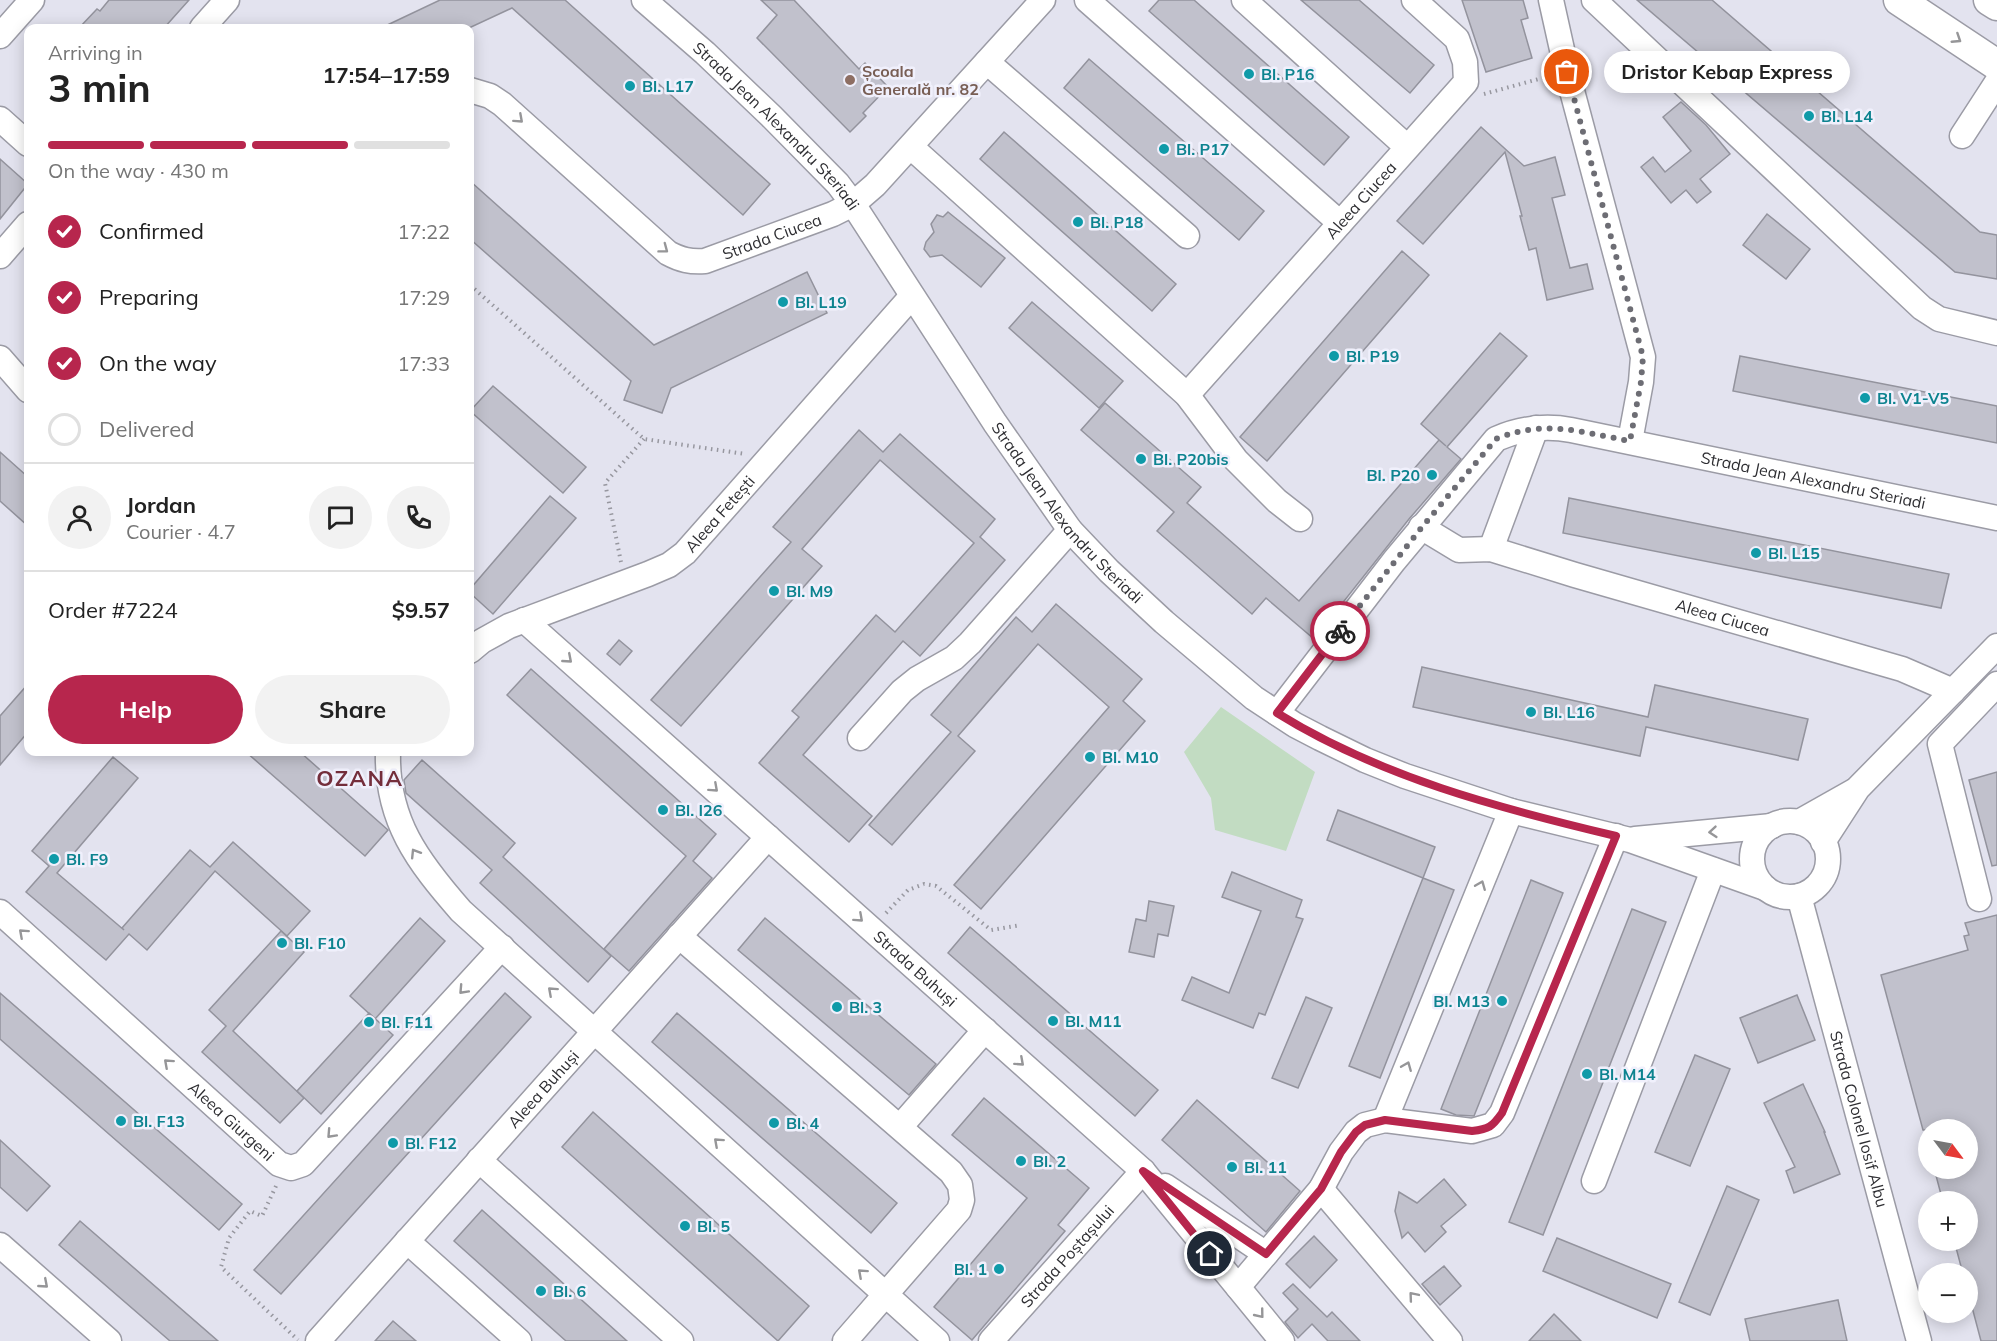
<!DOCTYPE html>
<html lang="en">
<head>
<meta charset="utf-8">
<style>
  body { margin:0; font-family:Mulish,sans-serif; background:#f2f2f2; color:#222; height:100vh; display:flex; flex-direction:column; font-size:22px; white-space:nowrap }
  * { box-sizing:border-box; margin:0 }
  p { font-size:20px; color:#767676 }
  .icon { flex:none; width:33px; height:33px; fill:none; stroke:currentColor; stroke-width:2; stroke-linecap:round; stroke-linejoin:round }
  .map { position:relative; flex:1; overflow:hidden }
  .sheet { position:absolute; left:24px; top:24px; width:450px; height:732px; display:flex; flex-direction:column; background:#fff; border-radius:12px; box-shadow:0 3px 15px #0003 }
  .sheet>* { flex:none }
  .needle { width:39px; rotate:122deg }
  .fabs { position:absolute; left:1918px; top:1119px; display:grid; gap:12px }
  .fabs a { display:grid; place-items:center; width:60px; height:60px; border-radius:50%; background:#fff; box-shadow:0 3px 15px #0003; font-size:30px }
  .pin { position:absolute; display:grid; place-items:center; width:51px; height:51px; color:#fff; margin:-26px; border:3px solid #fff; border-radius:50%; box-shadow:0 2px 6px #0007 }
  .courier { position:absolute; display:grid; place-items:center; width:60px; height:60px; margin:-30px; border:4px solid #b7264d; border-radius:50%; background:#fff; color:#222; box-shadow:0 2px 8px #0007 }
  .bubble { position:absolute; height:42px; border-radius:21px; background:#fff; box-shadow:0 3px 15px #0003; font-size:20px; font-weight:700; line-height:42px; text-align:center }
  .headline em { font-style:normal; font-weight:700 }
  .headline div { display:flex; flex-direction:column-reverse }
  .headline { display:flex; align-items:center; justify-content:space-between; height:102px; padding:0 24px }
  h1 { font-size:39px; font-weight:700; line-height:45px }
  .bar { display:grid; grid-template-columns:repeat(4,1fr); gap:9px 6px; align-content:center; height:72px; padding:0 24px }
  .bar i { height:8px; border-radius:4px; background:#e0e0e0 }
  .bar .active { background:#b7264d }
  .bar p { grid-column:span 4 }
  .line { display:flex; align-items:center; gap:15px; padding:0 24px; border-top:2px solid #e0e0e0 }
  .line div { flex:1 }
  .round { display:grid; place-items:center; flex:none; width:63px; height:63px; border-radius:32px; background:#f2f2f2 }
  ol { padding:0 24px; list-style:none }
  li { display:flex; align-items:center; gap:18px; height:66px }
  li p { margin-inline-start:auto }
  li .icon { padding:6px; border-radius:50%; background:#b7264d; color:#fff; stroke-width:4 }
  li:last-child { color:#767676 }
  li i { width:33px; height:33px; border:3px solid #e0e0e0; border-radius:50% }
  .action { display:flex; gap:12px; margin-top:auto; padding:12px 24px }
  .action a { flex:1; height:69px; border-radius:36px; background:#b7264d; color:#fff; font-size:24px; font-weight:700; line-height:69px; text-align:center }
  .action a+a { background:#f2f2f2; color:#222 }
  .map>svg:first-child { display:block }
</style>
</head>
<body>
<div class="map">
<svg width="1997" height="1341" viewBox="0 0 1997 1341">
  <rect width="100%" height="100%" fill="#e3e3ef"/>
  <path fill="#c2dcc2" d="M1221,707L1315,772L1286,851L1215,830L1211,798L1184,752Z"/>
  <g fill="#c1c1cc" stroke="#93939d" stroke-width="1.5">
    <path d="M109,0H189L164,28H79L97,9L100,11Z"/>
    <path d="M440,0H565L770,184L743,215L512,8L469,28H381Z"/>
    <path d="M761,0H794L859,69L865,63L888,87L863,113L866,116L850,132L757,38L777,15Z"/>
    <path d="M1159,0H1194L1349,137L1324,165L1149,11Z"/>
    <path d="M1301,0H1359L1434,65L1410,93Z"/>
    <path d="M1462,0H1523L1528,18L1521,20L1532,58L1486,72Z"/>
    <path d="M1637,0H1712L1980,232L1997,235V279L1955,272Z"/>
    <path d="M1089,59L1264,211L1239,240L1064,88Z"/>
    <path d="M1681,102L1706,125L1730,154L1700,179L1711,192L1697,203L1686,190L1671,203L1641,167L1653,157L1665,172L1691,151L1663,117Z"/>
    <path d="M1481,127L1524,166L1555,157L1565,195L1552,198L1570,268L1587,264L1593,289L1547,300L1536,248L1529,250L1520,216H1522L1505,152L1423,244L1397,221Z"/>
    <path d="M1004,132L1176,284L1152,311L980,159Z"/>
    <path d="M0,159L28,184L0,219Z"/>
    <path d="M470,181L654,345L807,272L827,313L671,388L662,413L624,400L631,381L470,239Z"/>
    <path d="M948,212L1005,258L981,287L942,255L930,257L924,249L926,242L934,232L931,224L937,215L943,217Z"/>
    <path d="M1767,214L1810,249L1786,279L1743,245Z"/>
    <path d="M1402,251L1429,275L1267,461L1240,437Z"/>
    <path d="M1032,302L1123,381L1099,408L1009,328Z"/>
    <path d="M1500,333L1527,356L1447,447L1461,459L1409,519L1314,639L1266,598L1252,614L1157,531L1174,512L1081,430L1105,403L1201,487L1187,503L1299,601L1439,440L1446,446L1421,424Z"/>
    <path d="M1740,356L1997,406V443L1733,391Z"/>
    <path d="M493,386L586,467L563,493L470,411Z"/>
    <path d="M859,430L883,452L900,434L995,519L980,537L1005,560L920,656L903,641L803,755L872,816L849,842L759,763L799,717L792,711L876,615L895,632L974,543L880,460L802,549L822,566L681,726L651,700L791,542L773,527Z"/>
    <path d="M0,452L28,477V526L0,501Z"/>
    <path d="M550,496L576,518L493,614L470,593V589Z"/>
    <path d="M1569,498L1949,574L1941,608L1563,533Z"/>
    <path d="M1056,604L1142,679L1123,701L1145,721L981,909L954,885L1109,707L1038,644L958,736L975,751L892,845L869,825L951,732L931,715L1016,617L1032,632Z"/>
    <path d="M619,640L632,651L620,665L607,654Z"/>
    <path d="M1422,667L1648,717L1655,685L1808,719L1798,760L1646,727L1640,756L1413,707Z"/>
    <path d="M531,669L716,834L693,861L712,878L629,971L604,949L686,856L507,695Z"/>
    <path d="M28,684V732L0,765V716Z"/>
    <path d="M246,752H300L388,830L365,856Z"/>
    <path d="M113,757L138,778L57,873L124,930L122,928L190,850L210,867L233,842L310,911L287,936L215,871L147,950L129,934L106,960L26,892L49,866L32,851Z"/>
    <path d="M422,760L515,843L503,857L611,956L588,982L480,883L492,870L406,793L404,780Z"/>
    <path d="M1997,772V865L1992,866L1969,780Z"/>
    <path d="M1338,810L1435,847L1423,878L1327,840Z"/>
    <path d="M1232,872L1302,900L1296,917L1303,919L1265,1015L1259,1013L1253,1028L1182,1000L1192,977L1229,993L1261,911L1222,897Z"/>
    <path d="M1423,878L1454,890L1380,1078L1349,1066Z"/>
    <path d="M1531,880L1563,893L1474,1116L1456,1115L1441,1109Z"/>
    <path d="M1149,901L1174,906L1168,936L1158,934L1154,957L1129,952L1136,919L1146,921Z"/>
    <path d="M1632,909L1666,922L1543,1235L1509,1222Z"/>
    <path d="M1997,915V1341H1981L1968,1292V1274H1963L1954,1240H1968V1202H1943L1934,1168H1968V1130H1923L1881,975L1968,950L1964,936L1969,935L1965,923Z"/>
    <path d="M420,918L445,941L375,1019L350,996Z"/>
    <path d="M765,918L936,1064L909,1095L738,950Z"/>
    <path d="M970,927L1158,1090L1135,1116L948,953Z"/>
    <path d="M281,931L304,952L233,1031L304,1098L280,1123L202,1052L226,1026L209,1010Z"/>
    <path d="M0,993L242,1204L219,1230L0,1039Z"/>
    <path d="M505,993L531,1017L281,1294L254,1270Z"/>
    <path d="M1797,995L1815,1040L1758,1063L1740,1018Z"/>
    <path d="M1306,997L1332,1008L1298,1088L1272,1078Z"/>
    <path d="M369,1013L393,1035L321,1114L297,1091Z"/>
    <path d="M677,1013L897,1203L871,1233L652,1042Z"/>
    <path d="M1695,1055L1730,1069L1690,1166L1655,1152Z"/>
    <path d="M1803,1084L1825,1132H1824L1840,1174L1794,1193L1786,1171L1795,1167L1764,1103Z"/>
    <path d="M984,1098L1089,1188L1058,1225L1065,1231L972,1340L934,1307L1027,1198L952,1135Z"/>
    <path d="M1197,1100L1300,1191L1266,1232L1162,1140Z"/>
    <path d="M593,1112L809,1306L778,1341L562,1147Z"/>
    <path d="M0,1140L50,1186L27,1211L0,1187Z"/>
    <path d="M1444,1179L1466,1205L1441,1226L1446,1232L1425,1252L1408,1232L1402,1238L1395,1211L1399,1192L1417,1203Z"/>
    <path d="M1727,1186L1759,1200L1710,1315L1679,1302Z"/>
    <path d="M482,1210L627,1341H566L454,1241Z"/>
    <path d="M80,1221L218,1341H170L59,1245Z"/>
    <path d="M1314,1236L1337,1260L1310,1288L1286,1264Z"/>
    <path d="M1557,1238L1671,1284L1657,1318L1543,1271Z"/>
    <path d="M1444,1266L1461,1286L1440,1305L1422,1284Z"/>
    <path d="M1293,1284L1327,1317L1332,1312L1360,1341H1328L1312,1324L1298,1338L1285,1322L1298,1309L1283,1293Z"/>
    <path d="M1838,1300L1847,1341H1750L1745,1319Z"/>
    <path d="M1554,1314L1581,1341H1529Z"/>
    <path d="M393,1321L416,1341H375Z"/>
  </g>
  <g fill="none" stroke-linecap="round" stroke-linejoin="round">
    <g stroke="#9b9ba5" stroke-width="27">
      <g id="minor">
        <path id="s1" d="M644,0L705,53L771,116L838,184L853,204L995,423L1070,530L1109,571L1164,622L1254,698L1295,725L1320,738L1365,760L1405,776L1511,811L1630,840L1765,888"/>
        <path d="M1087,0L1340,223"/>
        <path d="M1244,0L1407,147"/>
        <path d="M1551,0L1567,72L1643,357L1641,382L1630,441"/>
        <path d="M1594,0L1922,308L1939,319L1997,333"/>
        <path d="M202,28L227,0"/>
        <path d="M0,36L32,0"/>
        <path d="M987,62L1187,236"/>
        <path id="s2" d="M470,90L490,96L502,104L668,253C681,260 690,262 705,261L833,214L853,204L875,185L1043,0"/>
        <path d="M0,119L28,144"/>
        <path d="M1962,136L1997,82"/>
        <path d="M911,147L1187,395L1236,460L1277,501L1300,519"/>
        <path d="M0,256L28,224"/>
        <path d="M0,358L28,390"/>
        <path id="s3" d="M1187,395L1466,82L1465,62L1457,39L1414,0"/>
        <path id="s4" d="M1421,527L1459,550L1491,549L1575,575L1902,669L1953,691"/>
        <path d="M1491,549L1536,428"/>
        <path id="s5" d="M524,620L1143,1171L1282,1341"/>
        <path id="s6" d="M470,651L482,641L509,626L648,574L669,565L685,553L912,296"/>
        <path id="s7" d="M1277,713L1394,561L1496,439C1521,428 1544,425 1571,430L1997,518"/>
        <path d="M860,738L902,691L917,679L954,658L970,643L1070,530"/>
        <path d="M388,752C386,820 418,862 461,911L937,1341"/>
        <circle cx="1790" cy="859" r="38"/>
        <path d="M1799,822L1854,791"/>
        <path d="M1635,839L1772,826"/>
        <path d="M1823,842L1858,788L1997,646"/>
        <path id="s8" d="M1799,896L1919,1341"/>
        <path d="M1979,899L1940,744L1997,684"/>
        <path id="s9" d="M0,912L279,1164L291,1168L303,1164L502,947"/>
        <path d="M679,936L951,1172L960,1185L962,1200L959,1210L845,1341"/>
        <path d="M1385,1120L1511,811"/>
        <path d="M900,1127L985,1030"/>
        <path d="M479,1160L681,1341"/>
        <path d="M1594,1181L1713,870"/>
        <path d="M1165,1186L1266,1254"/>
        <path d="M1321,1189L1450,1341"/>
        <path d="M407,1241L519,1341"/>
        <path d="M0,1245L109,1341"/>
        <path d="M1238,1287L1321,1189L1341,1152L1356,1132L1365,1125L1385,1120L1472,1131L1493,1125L1502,1113L1616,836"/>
        <path id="s10" d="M318,1341L768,837"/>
        <path id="s11" d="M991,1341L1143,1171"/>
      </g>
    </g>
    <g stroke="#9b9ba5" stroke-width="33">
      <g id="major">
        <path d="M1899,0L1997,65"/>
        <path d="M1989,0L1997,5"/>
      </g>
    </g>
    <g stroke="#97979f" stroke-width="4" stroke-dasharray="1.5 4.5" stroke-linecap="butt">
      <path d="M1484,94L1546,77"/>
      <path d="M470,285L644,439L745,454"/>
      <path d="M621,562L605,483L644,439"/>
      <path d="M886,913L908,890L924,884L936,886L991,930L1021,925"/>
      <path d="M276,1186L262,1216L250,1211L229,1238L221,1267L298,1340"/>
    </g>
    <use href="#minor" stroke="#fff" stroke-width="24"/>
    <use href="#major" stroke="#fff" stroke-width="30"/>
  </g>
  <defs><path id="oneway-chevron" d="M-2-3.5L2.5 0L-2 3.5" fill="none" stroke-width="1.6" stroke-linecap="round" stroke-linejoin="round" transform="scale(1.5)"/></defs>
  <g stroke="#969698">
    <use href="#oneway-chevron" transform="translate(1957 39) rotate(33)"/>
    <use href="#oneway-chevron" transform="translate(519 119) rotate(42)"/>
    <use href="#oneway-chevron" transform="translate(664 249) rotate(37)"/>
    <use href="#oneway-chevron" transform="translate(568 659) rotate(41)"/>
    <use href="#oneway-chevron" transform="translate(714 788) rotate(42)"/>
    <use href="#oneway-chevron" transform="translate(1713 832) rotate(175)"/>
    <use href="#oneway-chevron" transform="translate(415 853) rotate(-122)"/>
    <use href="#oneway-chevron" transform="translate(1481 885) rotate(-68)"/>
    <use href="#oneway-chevron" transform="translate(859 918) rotate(42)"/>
    <use href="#oneway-chevron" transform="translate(23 933) rotate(-138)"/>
    <use href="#oneway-chevron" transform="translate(463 990) rotate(133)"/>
    <use href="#oneway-chevron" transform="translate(552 991) rotate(-138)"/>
    <use href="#oneway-chevron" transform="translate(1020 1062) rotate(42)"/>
    <use href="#oneway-chevron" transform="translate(168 1063) rotate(-138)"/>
    <use href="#oneway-chevron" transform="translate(1407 1066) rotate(-68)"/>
    <use href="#oneway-chevron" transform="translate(331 1134) rotate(133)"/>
    <use href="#oneway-chevron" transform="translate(718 1142) rotate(-138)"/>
    <use href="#oneway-chevron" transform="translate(862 1273) rotate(-138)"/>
    <use href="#oneway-chevron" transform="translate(44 1284) rotate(41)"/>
    <use href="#oneway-chevron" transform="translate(1413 1296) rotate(-130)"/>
    <use href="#oneway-chevron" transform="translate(1260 1314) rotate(51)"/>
  </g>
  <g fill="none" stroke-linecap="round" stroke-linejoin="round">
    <path stroke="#6d6d74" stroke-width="6" stroke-dasharray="0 10.8" d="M1340,631L1422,527L1496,439C1544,419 1580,432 1630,441L1641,382L1643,357L1567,72"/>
    <path stroke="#b7264d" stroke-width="8" d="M1210,1254L1143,1171L1266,1254L1321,1189L1341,1152L1356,1132L1365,1125L1385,1120L1472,1131C1489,1129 1492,1127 1502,1113L1616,836C1498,808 1380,777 1277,713L1340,631"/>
  </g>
  <g fill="#0f9aa8" stroke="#f0f0fc" stroke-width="2">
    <circle cx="1249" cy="74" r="6"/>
    <circle cx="630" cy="86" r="6"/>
    <circle cx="1809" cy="116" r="6"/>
    <circle cx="1164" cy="149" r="6"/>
    <circle cx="1078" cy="222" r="6"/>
    <circle cx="783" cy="302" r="6"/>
    <circle cx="1334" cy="356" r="6"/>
    <circle cx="1865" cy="398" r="6"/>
    <circle cx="1141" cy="459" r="6"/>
    <circle cx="1432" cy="475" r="6"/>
    <circle cx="1756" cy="553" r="6"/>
    <circle cx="774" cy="591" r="6"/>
    <circle cx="1531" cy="712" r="6"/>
    <circle cx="1090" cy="757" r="6"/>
    <circle cx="663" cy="810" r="6"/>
    <circle cx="54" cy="859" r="6"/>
    <circle cx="282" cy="943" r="6"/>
    <circle cx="1502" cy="1001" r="6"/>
    <circle cx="837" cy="1007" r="6"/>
    <circle cx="1053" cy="1021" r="6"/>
    <circle cx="369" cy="1022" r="6"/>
    <circle cx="1587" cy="1074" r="6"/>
    <circle cx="121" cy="1121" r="6"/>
    <circle cx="774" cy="1123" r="6"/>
    <circle cx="393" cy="1143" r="6"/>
    <circle cx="1021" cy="1161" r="6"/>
    <circle cx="1232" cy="1167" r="6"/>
    <circle cx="685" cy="1226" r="6"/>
    <circle cx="999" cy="1269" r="6"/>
    <circle cx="541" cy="1291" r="6"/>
  </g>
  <circle fill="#8d6e63" stroke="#f0f0fc" stroke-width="2" cx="850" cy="80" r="6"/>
  <g text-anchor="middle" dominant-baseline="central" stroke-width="5" stroke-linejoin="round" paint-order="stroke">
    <g font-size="16" font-weight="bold" fill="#785e54" stroke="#f0f0fc" text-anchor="start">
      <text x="862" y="71">Școala<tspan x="862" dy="18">Generală nr. 82</tspan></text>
    </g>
    <g font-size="16" font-weight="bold" fill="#0d838f" stroke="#f0f0fc" text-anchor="start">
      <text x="1261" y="74">Bl. P16</text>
      <text x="642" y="86">Bl. L17</text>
      <text x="1821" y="116">Bl. L14</text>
      <text x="1176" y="149">Bl. P17</text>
      <text x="1090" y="222">Bl. P18</text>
      <text x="795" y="302">Bl. L19</text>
      <text x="1346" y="356">Bl. P19</text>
      <text x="1877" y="398">Bl. V1-V5</text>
      <text x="1153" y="459">Bl. P20bis</text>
      <text x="1420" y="475" text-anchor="end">Bl. P20</text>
      <text x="1768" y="553">Bl. L15</text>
      <text x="786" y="591">Bl. M9</text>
      <text x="1543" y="712">Bl. L16</text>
      <text x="1102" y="757">Bl. M10</text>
      <text x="675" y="810">Bl. I26</text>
      <text x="66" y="859">Bl. F9</text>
      <text x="294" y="943">Bl. F10</text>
      <text x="1490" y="1001" text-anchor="end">Bl. M13</text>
      <text x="849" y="1007">Bl. 3</text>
      <text x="1065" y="1021">Bl. M11</text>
      <text x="381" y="1022">Bl. F11</text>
      <text x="1599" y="1074">Bl. M14</text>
      <text x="133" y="1121">Bl. F13</text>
      <text x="786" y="1123">Bl. 4</text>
      <text x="405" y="1143">Bl. F12</text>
      <text x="1033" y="1161">Bl. 2</text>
      <text x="1244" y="1167">Bl. 11</text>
      <text x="697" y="1226">Bl. 5</text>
      <text x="987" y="1269" text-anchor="end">Bl. 1</text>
      <text x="553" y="1291">Bl. 6</text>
    </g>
    <g font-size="16" fill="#2e2e32" stroke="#f0f0fc">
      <text stroke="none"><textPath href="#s1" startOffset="183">Strada Jean Alexandru Steriadi</textPath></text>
      <text stroke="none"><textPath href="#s3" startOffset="261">Aleea Ciucea</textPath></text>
      <text stroke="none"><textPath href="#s2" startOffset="368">Strada Ciucea</textPath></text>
      <text stroke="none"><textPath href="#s7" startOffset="675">Strada Jean Alexandru Steriadi</textPath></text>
      <text stroke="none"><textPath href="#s1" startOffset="669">Strada Jean Alexandru Steriadi</textPath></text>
      <text stroke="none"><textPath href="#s6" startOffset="290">Aleea Fetești</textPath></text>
      <text stroke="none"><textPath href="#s4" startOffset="318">Aleea Ciucea</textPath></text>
      <text stroke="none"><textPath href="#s5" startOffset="524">Strada Buhuși</textPath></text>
      <text stroke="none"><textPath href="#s10" startOffset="338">Aleea Buhuși</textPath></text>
      <text stroke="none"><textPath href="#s8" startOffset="231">Strada Colonel Iosif Albu</textPath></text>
      <text stroke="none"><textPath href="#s9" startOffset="312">Aleea Giurgeni</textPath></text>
      <text stroke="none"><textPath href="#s11" startOffset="114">Strada Poștașului</textPath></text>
    </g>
    <g font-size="22" font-weight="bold" letter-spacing="1.5" fill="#742e3b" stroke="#f0f0fc">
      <text x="360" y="778">OZANA</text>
    </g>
  </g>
</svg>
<div class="fabs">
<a><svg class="needle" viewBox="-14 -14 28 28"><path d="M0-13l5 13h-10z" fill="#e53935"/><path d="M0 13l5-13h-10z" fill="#767676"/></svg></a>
<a>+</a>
<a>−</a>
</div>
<div class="pin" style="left:1567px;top:72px;background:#ea580c"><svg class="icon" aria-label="bag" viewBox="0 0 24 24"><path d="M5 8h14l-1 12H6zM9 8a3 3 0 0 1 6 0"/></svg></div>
<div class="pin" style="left:1210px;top:1254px;background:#1f2937"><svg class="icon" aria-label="home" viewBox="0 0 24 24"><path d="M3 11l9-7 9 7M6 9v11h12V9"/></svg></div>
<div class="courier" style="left:1340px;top:631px"><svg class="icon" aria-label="bike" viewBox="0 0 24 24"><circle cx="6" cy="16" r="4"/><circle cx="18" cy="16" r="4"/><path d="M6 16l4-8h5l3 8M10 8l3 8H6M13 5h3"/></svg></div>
<div class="bubble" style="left:1604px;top:51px;width:246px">Dristor Kebap Express</div>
<section class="sheet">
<div class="headline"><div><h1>3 min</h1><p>Arriving in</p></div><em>17:54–17:59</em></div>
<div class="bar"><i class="active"></i><i class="active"></i><i class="active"></i><i></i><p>On the way · 430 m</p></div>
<ol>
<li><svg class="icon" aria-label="check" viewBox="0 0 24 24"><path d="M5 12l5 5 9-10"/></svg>Confirmed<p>17:22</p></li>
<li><svg class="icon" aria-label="check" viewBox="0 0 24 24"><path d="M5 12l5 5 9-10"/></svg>Preparing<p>17:29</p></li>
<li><svg class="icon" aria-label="check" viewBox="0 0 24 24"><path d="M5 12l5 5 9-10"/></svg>On the way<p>17:33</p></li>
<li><i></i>Delivered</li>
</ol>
<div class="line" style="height:108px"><a class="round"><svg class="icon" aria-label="person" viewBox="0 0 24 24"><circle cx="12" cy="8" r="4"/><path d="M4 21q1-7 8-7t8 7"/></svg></a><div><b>Jordan</b><p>Courier · 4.7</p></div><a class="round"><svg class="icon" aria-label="chat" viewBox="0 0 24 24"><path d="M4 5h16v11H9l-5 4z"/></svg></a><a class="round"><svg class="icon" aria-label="phone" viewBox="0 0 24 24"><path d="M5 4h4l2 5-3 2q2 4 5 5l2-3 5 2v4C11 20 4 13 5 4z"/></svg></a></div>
<div class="line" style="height:78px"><div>Order #7224</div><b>$9.57</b></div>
<div class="action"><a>Help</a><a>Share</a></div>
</section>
</div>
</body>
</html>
